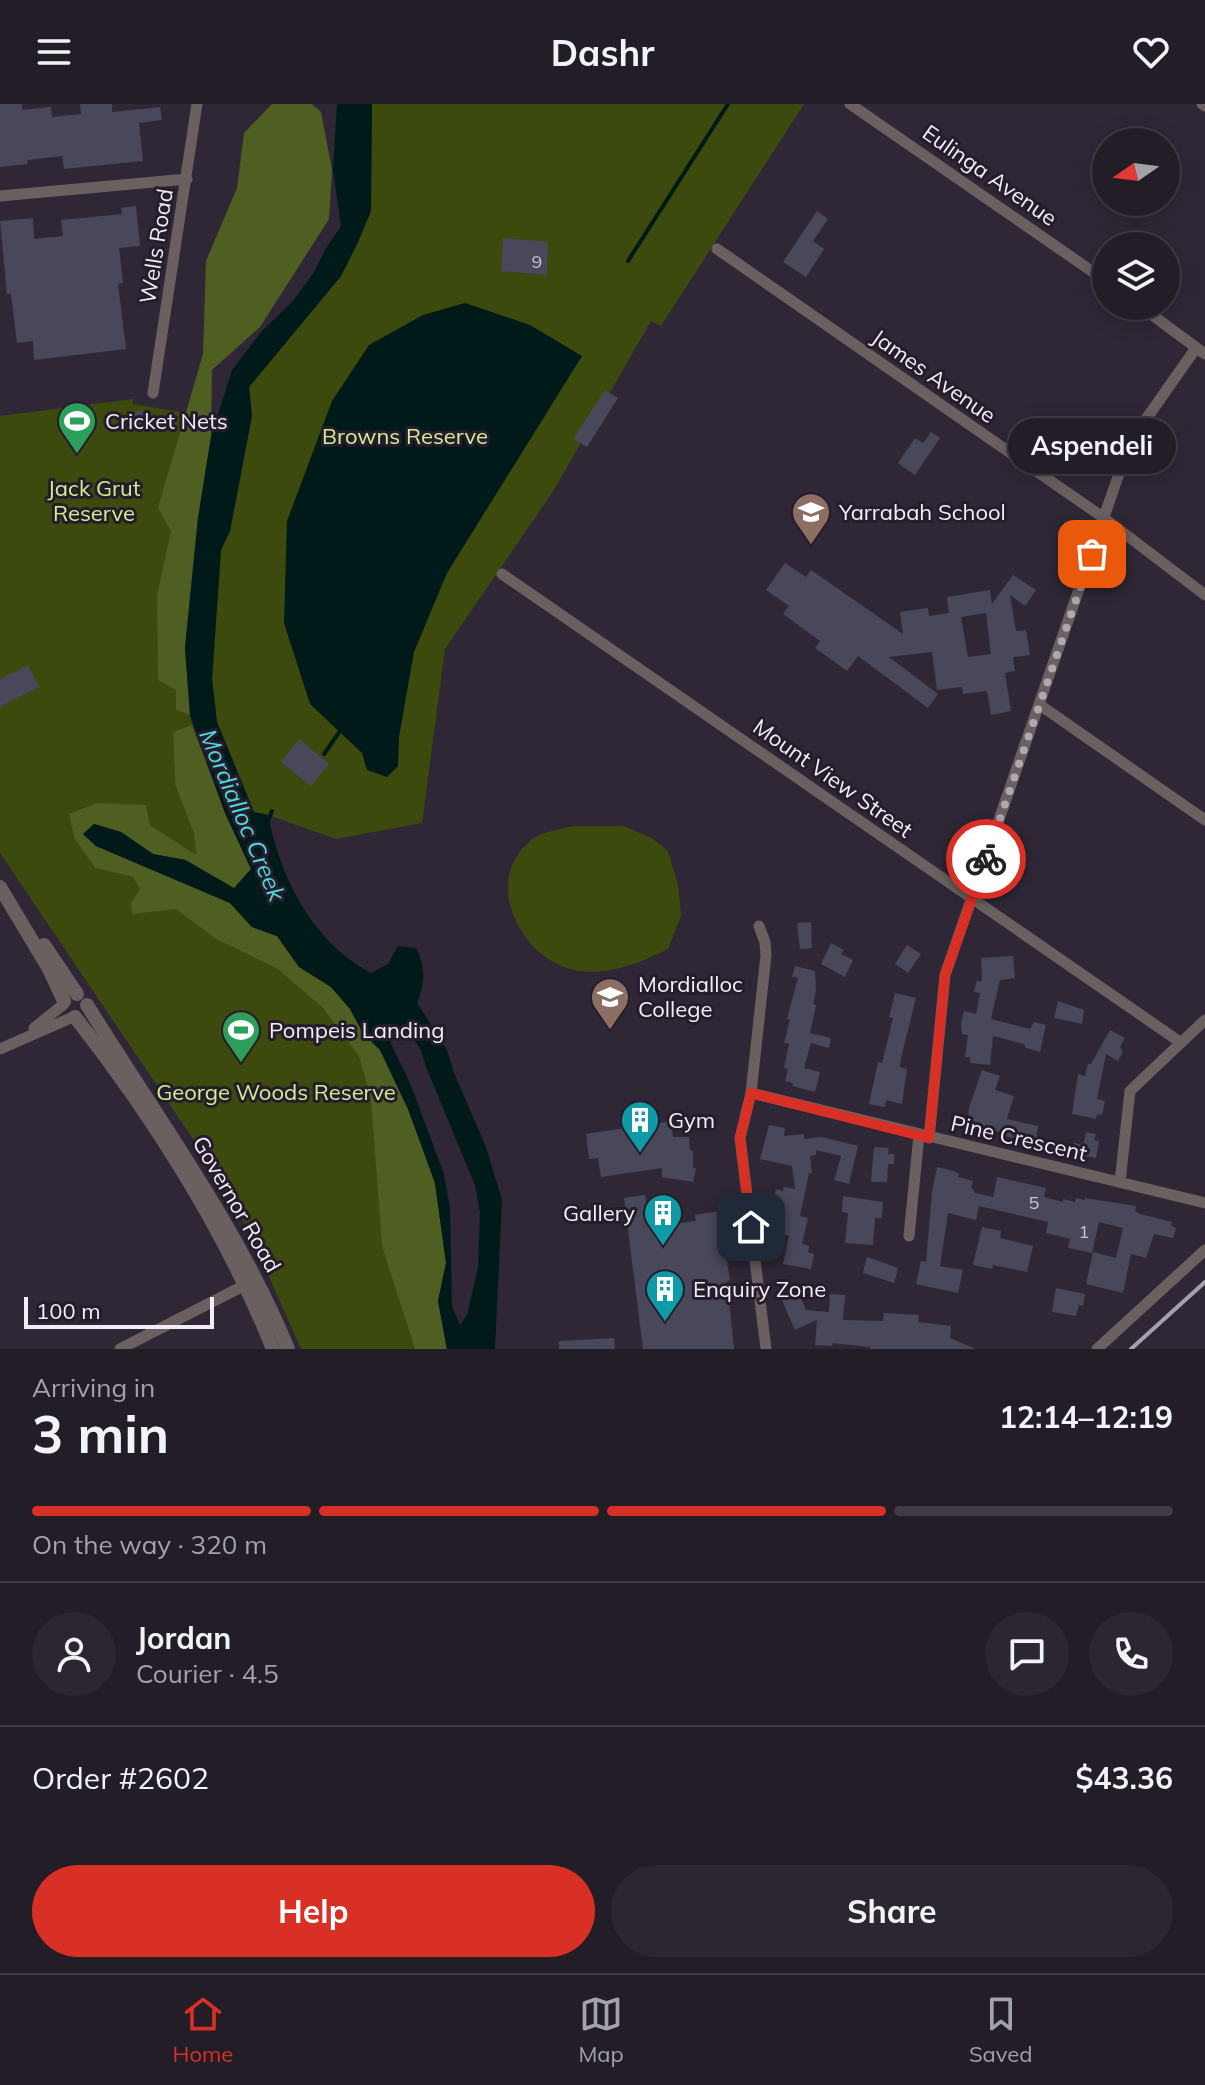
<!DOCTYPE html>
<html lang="en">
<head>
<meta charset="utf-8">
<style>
  body { margin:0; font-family:Mulish,sans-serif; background:#2b2630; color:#f1f3f6; height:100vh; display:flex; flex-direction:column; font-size:30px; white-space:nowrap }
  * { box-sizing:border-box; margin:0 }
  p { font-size:26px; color:#a3a2a8 }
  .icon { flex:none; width:44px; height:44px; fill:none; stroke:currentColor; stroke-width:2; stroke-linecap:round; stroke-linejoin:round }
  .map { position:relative; height:1245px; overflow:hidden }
  .details { display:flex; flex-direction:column; background:#231d28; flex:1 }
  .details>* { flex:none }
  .needle { width:52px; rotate:256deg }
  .controls { position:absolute; left:1092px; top:24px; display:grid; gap:16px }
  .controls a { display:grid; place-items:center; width:88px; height:88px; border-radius:50%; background:#231d28; box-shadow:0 4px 20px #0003,0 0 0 2px #403b45; font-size:40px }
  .scale { position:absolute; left:24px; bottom:20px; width:190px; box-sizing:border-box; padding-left:8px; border:4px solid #f3edf7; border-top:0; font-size:22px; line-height:28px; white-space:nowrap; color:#f3edf7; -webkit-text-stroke:6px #261d2c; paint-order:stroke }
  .pin { position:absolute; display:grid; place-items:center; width:68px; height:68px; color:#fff; margin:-34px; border-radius:16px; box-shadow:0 4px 12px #0006 }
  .courier { position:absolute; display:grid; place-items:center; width:80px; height:80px; margin:-40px; border:6px solid #d93025; border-radius:50%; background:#fff; color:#222; box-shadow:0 2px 10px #0007 }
  .bubble { position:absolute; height:56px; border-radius:28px; background:#231d28; box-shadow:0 4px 20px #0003,0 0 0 2px #403b45; font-size:26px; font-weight:700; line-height:56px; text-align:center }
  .head em { font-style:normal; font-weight:700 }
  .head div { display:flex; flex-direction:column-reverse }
  .head { display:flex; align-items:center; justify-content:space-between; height:136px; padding:0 32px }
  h1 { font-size:52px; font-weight:700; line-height:60px }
  .bar { display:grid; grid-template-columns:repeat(4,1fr); gap:12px 8px; align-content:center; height:96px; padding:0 32px }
  .bar i { height:10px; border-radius:6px; background:#403b45 }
  .bar .on { background:#d93025 }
  .bar p { grid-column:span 4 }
  .line { display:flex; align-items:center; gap:20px; padding:0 32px; border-top:2px solid #403b45 }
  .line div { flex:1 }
  .round { display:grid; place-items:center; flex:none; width:84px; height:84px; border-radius:42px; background:#2b2630 }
  .primary-button { display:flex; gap:16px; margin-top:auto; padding:16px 32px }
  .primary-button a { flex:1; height:92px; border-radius:48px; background:#d93025; color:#fff; font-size:32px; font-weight:700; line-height:92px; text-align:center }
  .primary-button a+a { background:#2b2630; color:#f1f3f6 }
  header { display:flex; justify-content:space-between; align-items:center; height:104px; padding:0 32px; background:#231d28; font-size:36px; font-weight:700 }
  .tab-bar { display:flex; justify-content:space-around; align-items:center; height:112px; border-top:2px solid #403b45; background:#231d28; font-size:22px; color:#a3a2a8 }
  .tab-bar a { display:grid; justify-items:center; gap:4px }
  .tab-bar .on { color:#d93025 }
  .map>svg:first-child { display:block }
</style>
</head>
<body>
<header><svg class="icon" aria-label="menu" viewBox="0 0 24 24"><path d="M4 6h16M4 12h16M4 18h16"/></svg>Dashr<svg class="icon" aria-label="heart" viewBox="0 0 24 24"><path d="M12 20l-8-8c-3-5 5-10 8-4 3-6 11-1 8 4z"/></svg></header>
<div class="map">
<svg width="1205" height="1245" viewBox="0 0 1205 1245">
  <rect width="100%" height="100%" fill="#2f2736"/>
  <g fill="#3c4a0d">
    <path d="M372,0H804L661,222L651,217L554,386L445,545L422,719L336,735L268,711L254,708L217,618L212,575L221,446L230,427L252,312L249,283L341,172L358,138L371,107Z"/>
    <path d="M133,295V300L198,311L176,586V606L190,611L192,621L173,628L175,680L194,730L196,752L150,721L69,710L74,734L95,764L133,773L256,836L354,932L398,1022L430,1245H301L247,1123L197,1041L0,749V312Z"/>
    <path d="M573,722H623L652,734L668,747L678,781L681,812L668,845C639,860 600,875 567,864C521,849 487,784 523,744C528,740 532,734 537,732C548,727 561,725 573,722Z"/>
  </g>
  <g fill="#4f5f21">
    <path d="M272,0H312L321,8L332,66L329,115L260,223L212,266L211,333L198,414L185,544L190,611L176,606V586L158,576L157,491L171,427L158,404L203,250L206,157L237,84L244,29Z"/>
    <path d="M192,621L225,709L251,765L235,785L186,756L153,750L121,728L94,720L83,730L96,742L230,799L252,823L277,832L299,863L331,883L350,905L363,929L380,946L408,1005L435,1079L446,1159L438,1197L447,1245H415L382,1142L371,995L359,952L323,904L278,865L216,835L176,805L132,810L131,799L140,785L133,773L95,764L74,734L69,710L97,699L146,701L150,721L196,751L194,730L175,680L173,628Z"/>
  </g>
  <g fill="#001919" fill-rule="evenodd">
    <path d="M337,0H372L371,107L358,138L341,172L249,283L252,312L230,427L221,446L212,575L217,618L254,708L268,711C280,773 312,838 371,869L388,860L398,842L416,844C426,862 425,880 417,899L447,946L454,969L486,1043L502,1096L495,1245H447L438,1197L446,1159L435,1079L408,1005L380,946L363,929L350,905L331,883L299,863L277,832L252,823L230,799L96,742L83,730L94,720L121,728L153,750L185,756L234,784L251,765L225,709L190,611L185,544L198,414L211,333L232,266L262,227L293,197L314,168L325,146L341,122L333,66ZM392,925L408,927L421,946L426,963L475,1081L480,1108L478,1164L467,1211L460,1221L452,1202L450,1105L444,1070L410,979L391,940L389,932Z"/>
    <path d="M465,199L530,221L582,252L447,469L414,548L399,633L398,662L387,673L367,666L362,649L310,600L284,519L287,417L332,297L369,241L423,211Z"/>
  </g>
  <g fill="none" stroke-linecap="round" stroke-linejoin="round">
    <g stroke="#001919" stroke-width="4">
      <path d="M628,157L728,0"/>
      <path d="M324,650L342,624"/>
      <path d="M267,720L272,707"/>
    </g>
  </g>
  <g fill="#48485a" fill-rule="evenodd">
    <path d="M0,0H22V6L51,3L52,13L81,10L80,0H112V8L160,3L162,16L139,19L143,57L64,65L62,52L27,56L28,60L0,63Z"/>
    <path d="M136,102L140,142L119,144L123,179L118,180L126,245L34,256L33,237L17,239L11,190H7L0,117L33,114L34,135L63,132L61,116L122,110L121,104Z"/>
    <path d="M817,107L828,115L813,137L824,145L806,173L783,158Z"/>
    <path d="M503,134L548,138L547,171L501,167Z"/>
    <path d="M605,286L618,294L587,343L573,335Z"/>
    <circle cx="143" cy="317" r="11"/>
    <path d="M931,328L940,334L915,371L898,359L915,334L923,339Z"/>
    <path d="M785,459L806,473L811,466L903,530L900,508L928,504L929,512L949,509L947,493L990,486L992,500L1013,471L1036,486L1025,502L1010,491L1016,527L1026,526L1030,551L1013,553L1015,567L1005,569L1011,607L991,611L987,587L963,590L962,583L937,586L932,548L889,553L938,590L928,604L858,552L847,567L815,544L820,537L783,510L789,502L766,486ZM986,509L991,550L968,553L961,513Z"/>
    <path d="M28,561L39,583L0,603V575Z"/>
    <path d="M299,635L329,660L311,682L281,658Z"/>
    <path d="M811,818L812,844L800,845L797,819Z"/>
    <path d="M831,839L844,846L841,850L853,856L845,873L821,860Z"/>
    <path d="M907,841L921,850L908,869L895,860Z"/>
    <path d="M1013,852L1015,874L1000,876L991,915L1030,925L1034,918L1046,921L1040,948L1026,944L1024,940L993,932L990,961L970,959V953H965L968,931L962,930L961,919L964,907L976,910L980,889L974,888L977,876L982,878L981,854Z"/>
    <path d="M795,862L815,867L816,887L813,900L816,901L810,929L831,934L829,944L811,939L804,964L820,968L815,988L792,982L793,979L785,977L788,965L784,964L789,940L784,939L790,916L787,915L798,874L792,873Z"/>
    <path d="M895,889L916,894L901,954L900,963L907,965L902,1000L886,996L885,1003L869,1000L878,958L882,959L893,914L889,913Z"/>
    <path d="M1058,897L1084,906L1082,920L1054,914Z"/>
    <path d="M1110,926L1125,934L1120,943L1123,948L1118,957L1106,950L1097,995L1105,997L1102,1011L1097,1010L1096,1015L1072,1010L1078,970L1085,972L1088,960H1091Z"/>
    <path d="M982,966L1000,972L995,986L1014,992L1007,1015L1038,1022L1036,1039L1000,1031L1001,1028L963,1025V1015H968L969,1004Z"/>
    <path d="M671,1017L673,1033H689L690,1047L693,1046V1064H696L693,1078L662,1073V1064L601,1073L598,1054L589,1055L586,1030Z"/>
    <path d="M769,1021L785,1024L784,1032L804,1030V1035L822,1033L858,1042L849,1080L834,1076L841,1052L816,1046V1051L810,1052L812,1069H809L800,1112L808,1114L802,1140L809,1142L808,1148L814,1150L811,1165L783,1160L789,1132L775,1129L781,1101L773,1099L776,1085L783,1087L784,1083L795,1085L792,1062L760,1055Z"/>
    <path d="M1086,1028L1096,1030L1094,1036L1099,1037L1096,1054L1072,1049L1074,1039L1083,1041Z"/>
    <path d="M874,1043L889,1044L888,1050H894V1060H888L887,1078H871Z"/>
    <path d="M937,1063L953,1067L959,1070L958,1073L973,1077L971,1083L975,1089L993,1093L997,1073L1046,1084L1044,1093L1063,1098V1095L1075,1098L1076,1094L1085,1096V1094L1136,1102L1135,1107L1140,1110L1172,1118L1171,1122L1176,1124L1173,1134L1154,1130L1146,1154L1131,1150L1123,1189L1086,1180L1093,1148L1116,1154L1123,1124L1099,1118L1092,1149L1068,1144L1070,1135L1046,1129L1048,1118L979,1102L976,1116L948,1109L940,1162L963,1166L958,1189L916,1180L921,1157L926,1158L932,1088Z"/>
    <path d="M645,1091L647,1102L670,1097L673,1120L696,1117L695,1111L719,1107L730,1176L727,1177L734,1245H643L624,1094Z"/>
    <path d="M843,1092L883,1098L882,1114H875L873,1141L845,1139L848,1109L842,1108Z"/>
    <path d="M982,1123L1001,1127L1000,1134L1033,1142L1027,1168L993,1161L992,1165L973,1161Z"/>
    <path d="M867,1153L898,1164L894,1179L863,1169Z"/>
    <path d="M1056,1184L1085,1190L1083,1202L1079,1201L1076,1212L1052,1208Z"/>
    <path d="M798,1187L806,1206L829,1208L830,1190L845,1191L843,1216L883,1217L884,1209L919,1211L918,1218L951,1222L950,1234L976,1245H870V1243L833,1239L832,1242L815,1241L817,1216L795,1226L781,1194Z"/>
    <path d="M614,1234L615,1245H559V1237Z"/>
  </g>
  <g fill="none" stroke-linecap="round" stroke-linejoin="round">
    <g stroke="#6a605f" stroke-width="11">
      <path d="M850,0L1106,177"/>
      <path d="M1202,0L1205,2"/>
      <path d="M0,92L187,75"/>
      <path d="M717,145L1104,414L1205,491"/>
      <path d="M1140,202L1205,250"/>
      <path d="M153,289L197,0"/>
      <path d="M502,470L1180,938"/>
      <path d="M1040,601L1205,716"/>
      <path d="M34,924L64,900"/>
      <path d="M0,945L73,913"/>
      <path d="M751,989L766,851L765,838L759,822"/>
      <path d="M929,1034L945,871L1130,338L1196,244"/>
      <path d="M1120,1078L1130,987L1205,916"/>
      <path d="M909,1132L919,1031"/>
      <path d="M120,1245L249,1179"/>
      <path d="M766,1245L740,1034L751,989L1205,1099"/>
      <path d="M1097,1245L1205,1146"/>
    </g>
    <g stroke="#6a605f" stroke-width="14">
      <path d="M0,783L49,865L64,897"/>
      <path d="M44,841L77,890"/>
      <path d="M87,901C157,1014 237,1121 288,1245"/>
      <path d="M75,913C153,1012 226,1128 273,1245"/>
    </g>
    <path stroke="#a69fab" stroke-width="4" d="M1131,1245L1205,1178"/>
  </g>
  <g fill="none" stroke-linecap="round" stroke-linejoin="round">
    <path stroke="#aea8b3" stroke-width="8" stroke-dasharray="0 14.4" d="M986,755L1092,450"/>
    <path stroke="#d93025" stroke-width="10" d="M751,1123L740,1034L751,989L929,1034L945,871L986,755"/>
  </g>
  <defs>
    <g id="stadium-pin" transform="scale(2)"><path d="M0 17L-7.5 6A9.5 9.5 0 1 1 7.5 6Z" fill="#2e9e5b" stroke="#261d2c"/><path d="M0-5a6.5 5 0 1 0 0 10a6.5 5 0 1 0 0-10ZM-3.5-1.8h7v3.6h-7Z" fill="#fff"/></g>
    <g id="school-pin" transform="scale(2)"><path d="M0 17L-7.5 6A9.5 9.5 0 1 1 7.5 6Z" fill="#8d6e63" stroke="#261d2c"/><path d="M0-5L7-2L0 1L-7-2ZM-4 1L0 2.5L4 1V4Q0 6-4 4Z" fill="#fff"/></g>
    <g id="building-pin" transform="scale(2)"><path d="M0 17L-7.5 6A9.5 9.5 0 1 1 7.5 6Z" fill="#0f9aa8" stroke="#261d2c"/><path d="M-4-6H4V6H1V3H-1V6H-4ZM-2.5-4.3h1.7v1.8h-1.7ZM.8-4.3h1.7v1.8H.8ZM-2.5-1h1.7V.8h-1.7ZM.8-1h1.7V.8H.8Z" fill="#fff"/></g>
  </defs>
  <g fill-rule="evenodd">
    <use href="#stadium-pin" x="77" y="317"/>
    <use href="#school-pin" x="811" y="408"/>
    <use href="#school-pin" x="610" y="893"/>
    <use href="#stadium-pin" x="241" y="926"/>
    <use href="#building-pin" x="640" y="1016"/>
    <use href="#building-pin" x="663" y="1109"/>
    <use href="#building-pin" x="665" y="1185"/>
  </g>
  <g text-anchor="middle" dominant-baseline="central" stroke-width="6" stroke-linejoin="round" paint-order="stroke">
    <g font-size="18" fill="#c8c4d0">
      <text x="537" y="157">9</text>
      <text x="1034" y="1098">5</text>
      <text x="1084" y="1127">1</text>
    </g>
    <g font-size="22" fill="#f3edf7" stroke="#261d2c">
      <text transform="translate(990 71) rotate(35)">Eulinga Avenue</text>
      <text transform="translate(156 142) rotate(-81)">Wells Road</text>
      <text transform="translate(934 272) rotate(35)">James Avenue</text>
      <text transform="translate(833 674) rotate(35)">Mount View Street</text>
      <text transform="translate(1019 1034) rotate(13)">Pine Crescent</text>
      <text transform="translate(237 1100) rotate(60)">Governor Road</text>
    </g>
    <g font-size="22" fill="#f3edf7" stroke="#261d2c" text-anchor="start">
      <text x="105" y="317">Cricket Nets</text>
      <text x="839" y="408">Yarrabah School</text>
      <text x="638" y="880">Mordialloc<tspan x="638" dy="25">College</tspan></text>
      <text x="269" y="926">Pompeis Landing</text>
      <text x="668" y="1016">Gym</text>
      <text x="635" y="1109" text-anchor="end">Gallery</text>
      <text x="693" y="1185">Enquiry Zone</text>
    </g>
    <g font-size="22" fill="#d4ee94" stroke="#261d2c">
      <text x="405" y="332">Browns Reserve</text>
      <text x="94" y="384">Jack Grut<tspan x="94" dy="25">Reserve</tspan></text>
      <text x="276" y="988">George Woods Reserve</text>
    </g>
    <g font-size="24" font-style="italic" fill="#4ed9db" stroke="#261d2c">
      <text transform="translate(243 711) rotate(67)">Mordialloc Creek</text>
    </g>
  </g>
</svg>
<div class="controls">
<a><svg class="needle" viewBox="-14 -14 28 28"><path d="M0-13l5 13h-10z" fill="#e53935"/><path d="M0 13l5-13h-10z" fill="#a3a2a8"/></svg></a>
<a><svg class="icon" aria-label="layers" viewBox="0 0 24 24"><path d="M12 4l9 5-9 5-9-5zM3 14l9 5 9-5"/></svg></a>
</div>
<div class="scale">100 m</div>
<div class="pin" style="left:1092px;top:450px;background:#ea580c"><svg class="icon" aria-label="bag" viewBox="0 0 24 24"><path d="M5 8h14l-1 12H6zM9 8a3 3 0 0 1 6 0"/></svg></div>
<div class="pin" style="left:751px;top:1123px;background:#1f2937"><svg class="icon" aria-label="home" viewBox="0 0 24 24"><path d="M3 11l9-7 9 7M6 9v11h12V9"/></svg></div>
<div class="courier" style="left:986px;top:755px"><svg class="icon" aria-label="bike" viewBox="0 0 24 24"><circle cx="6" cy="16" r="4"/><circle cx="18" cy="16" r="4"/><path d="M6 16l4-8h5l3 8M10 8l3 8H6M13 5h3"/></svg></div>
<div class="bubble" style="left:1008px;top:314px;width:168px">Aspendeli</div>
</div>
<section class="details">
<div class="head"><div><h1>3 min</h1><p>Arriving in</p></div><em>12:14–12:19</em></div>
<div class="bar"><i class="on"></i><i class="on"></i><i class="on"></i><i></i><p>On the way · 320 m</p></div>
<div class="line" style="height:144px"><a class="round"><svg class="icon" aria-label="person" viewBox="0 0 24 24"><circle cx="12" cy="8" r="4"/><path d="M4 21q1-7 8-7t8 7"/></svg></a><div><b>Jordan</b><p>Courier · 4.5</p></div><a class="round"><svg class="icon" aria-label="chat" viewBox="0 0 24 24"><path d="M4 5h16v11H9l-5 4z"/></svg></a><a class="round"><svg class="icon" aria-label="phone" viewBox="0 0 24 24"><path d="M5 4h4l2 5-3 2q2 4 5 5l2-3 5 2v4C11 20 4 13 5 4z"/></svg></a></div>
<div class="line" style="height:104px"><div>Order #2602</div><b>$43.36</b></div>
<div class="primary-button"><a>Help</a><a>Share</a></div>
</section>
<nav class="tab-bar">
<a class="on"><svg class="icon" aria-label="home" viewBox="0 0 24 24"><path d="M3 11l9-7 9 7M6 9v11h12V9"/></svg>Home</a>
<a><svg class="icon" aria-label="map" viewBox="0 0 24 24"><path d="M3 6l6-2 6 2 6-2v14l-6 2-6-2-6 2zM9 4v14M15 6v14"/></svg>Map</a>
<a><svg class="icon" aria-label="saved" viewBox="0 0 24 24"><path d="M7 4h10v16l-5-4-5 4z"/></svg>Saved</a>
</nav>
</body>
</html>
